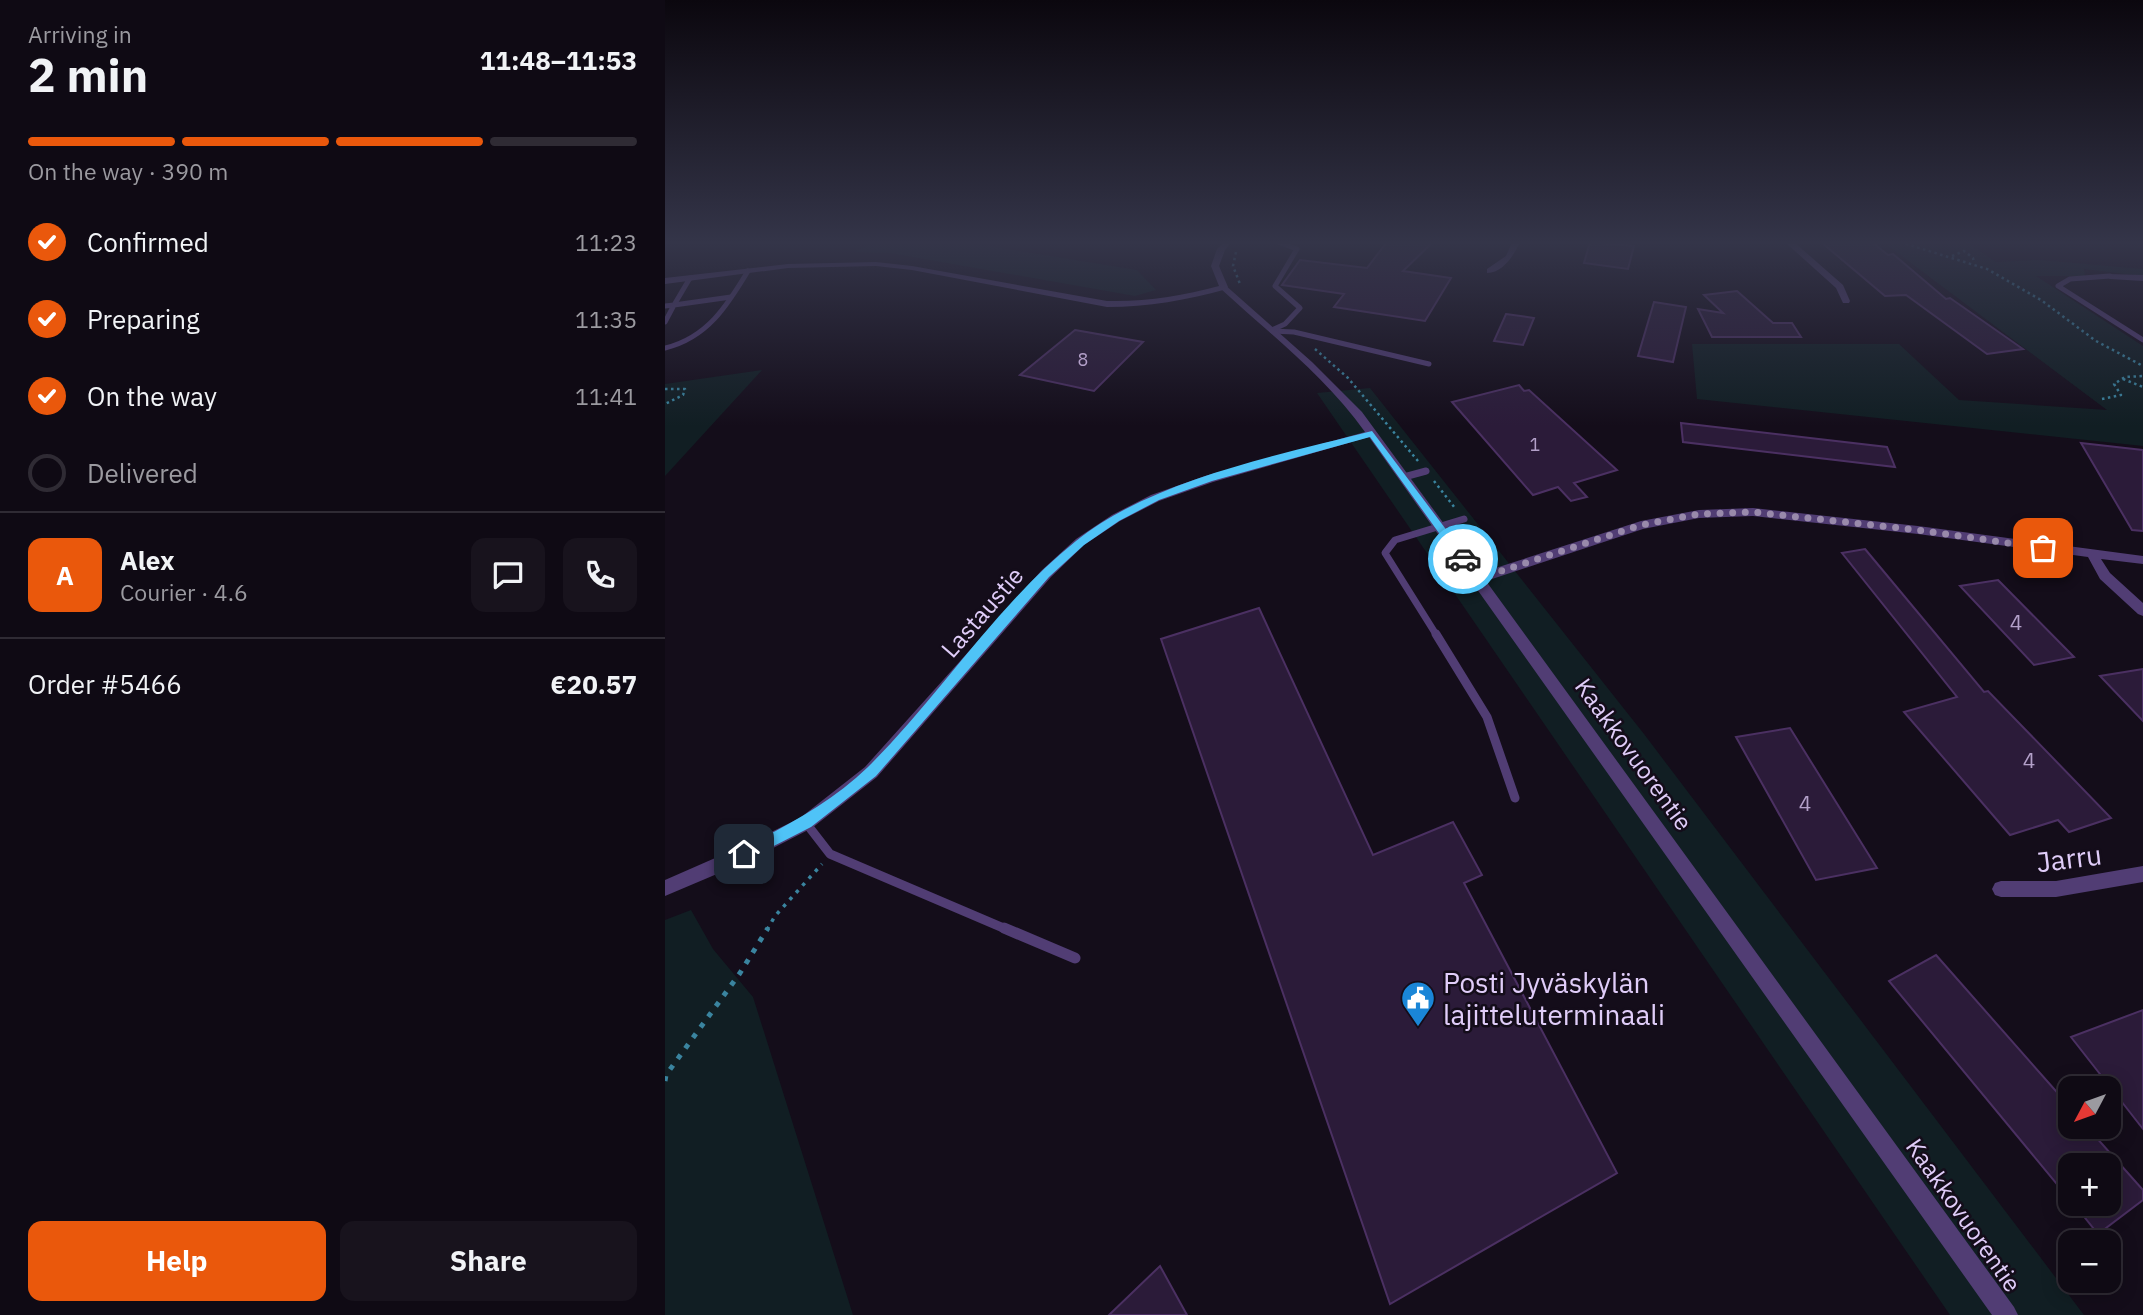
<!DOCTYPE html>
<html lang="en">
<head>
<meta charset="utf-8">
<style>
  body { margin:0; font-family:"IBM Plex Sans",sans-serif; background:#18131d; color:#f1f3f6; height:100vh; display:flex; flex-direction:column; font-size:26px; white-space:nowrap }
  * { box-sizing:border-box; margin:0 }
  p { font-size:23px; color:#9b9aa0 }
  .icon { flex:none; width:38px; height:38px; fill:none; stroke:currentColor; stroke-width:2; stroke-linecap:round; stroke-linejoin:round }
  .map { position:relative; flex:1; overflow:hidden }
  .drawer { display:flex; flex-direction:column; background:#0f0a14; width:665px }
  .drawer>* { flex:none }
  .needle { width:46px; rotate:229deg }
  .buttons { position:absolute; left:1393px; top:1076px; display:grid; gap:14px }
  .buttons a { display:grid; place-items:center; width:63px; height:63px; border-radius:14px; background:#0f0a14; box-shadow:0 4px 18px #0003,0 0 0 2px #2f2b34; font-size:35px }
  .pin { position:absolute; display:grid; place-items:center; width:60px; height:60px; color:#fff; margin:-30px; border-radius:14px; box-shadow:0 4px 10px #0006 }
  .courier { position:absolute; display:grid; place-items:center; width:70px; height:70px; margin:-35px; border:5px solid #4fc3f7; border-radius:50%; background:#fff; color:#222; box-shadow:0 2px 9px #0007 }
  .overview em { font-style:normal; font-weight:700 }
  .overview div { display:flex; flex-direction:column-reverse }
  .overview { display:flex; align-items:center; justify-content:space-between; height:119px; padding:0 28px }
  h1 { font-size:46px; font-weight:700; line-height:52px }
  .bar { display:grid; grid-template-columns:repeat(4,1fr); gap:10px 7px; align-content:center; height:84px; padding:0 28px }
  .bar i { height:9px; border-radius:5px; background:#2f2b34 }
  .bar .selected { background:#ea580c }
  .bar p { grid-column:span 4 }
  .line { display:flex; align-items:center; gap:18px; padding:0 28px; border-top:2px solid #2f2b34 }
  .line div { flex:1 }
  .round { display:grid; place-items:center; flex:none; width:74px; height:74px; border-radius:14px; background:#18131d }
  ol { padding:0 28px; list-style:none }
  li { display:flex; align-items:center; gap:21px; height:77px }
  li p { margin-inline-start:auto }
  li .icon { padding:7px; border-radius:50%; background:#ea580c; color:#fff; stroke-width:4 }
  li:last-child { color:#9b9aa0 }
  li i { width:38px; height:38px; border:4px solid #2f2b34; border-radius:50% }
  .button { display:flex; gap:14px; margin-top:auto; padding:14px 28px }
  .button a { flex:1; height:80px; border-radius:14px; background:#ea580c; color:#fff; font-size:28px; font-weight:700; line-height:80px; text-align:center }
  .button a+a { background:#18131d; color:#f1f3f6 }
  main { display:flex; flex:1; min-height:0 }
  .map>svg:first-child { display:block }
</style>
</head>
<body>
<main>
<section class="drawer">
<div class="overview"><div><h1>2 min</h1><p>Arriving in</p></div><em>11:48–11:53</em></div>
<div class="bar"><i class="selected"></i><i class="selected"></i><i class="selected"></i><i></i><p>On the way · 390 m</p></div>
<ol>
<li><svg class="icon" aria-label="check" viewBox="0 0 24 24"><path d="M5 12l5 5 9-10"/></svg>Confirmed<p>11:23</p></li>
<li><svg class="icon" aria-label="check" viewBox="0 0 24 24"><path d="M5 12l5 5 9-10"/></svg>Preparing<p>11:35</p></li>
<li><svg class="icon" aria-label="check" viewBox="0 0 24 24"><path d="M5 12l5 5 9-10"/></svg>On the way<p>11:41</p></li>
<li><i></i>Delivered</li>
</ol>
<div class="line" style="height:126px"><b class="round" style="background:#ea580c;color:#fff">A</b><div><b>Alex</b><p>Courier · 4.6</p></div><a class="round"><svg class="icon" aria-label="chat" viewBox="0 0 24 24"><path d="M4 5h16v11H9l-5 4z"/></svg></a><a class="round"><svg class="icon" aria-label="phone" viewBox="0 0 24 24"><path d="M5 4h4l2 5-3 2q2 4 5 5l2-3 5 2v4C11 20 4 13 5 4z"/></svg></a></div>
<div class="line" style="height:91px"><div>Order #5466</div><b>€20.57</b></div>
<div class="button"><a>Help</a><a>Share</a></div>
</section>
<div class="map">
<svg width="1478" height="1315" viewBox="0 0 1478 1315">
  <rect width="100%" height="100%" fill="#140d1a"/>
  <g fill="#111e23">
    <path d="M208,242H299L472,270L491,290L470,296L225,253L190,252Z"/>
    <path d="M1218,242H1301L1331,262L1375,260L1478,269V276L1419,269L1420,276H1371L1478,346V446L1032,399L1027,344H1234L1294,400L1442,410Z"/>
    <path d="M97,370L0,476V384Z"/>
    <path d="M705,388L979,734L1419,1315H1285L652,393Z"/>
    <path d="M26,910L48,949L88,997L188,1315H0V920Z"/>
  </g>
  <g fill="#2b1b39" stroke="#4b3062" stroke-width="2">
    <path d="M722,242H768L738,271L786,278L760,321L669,307L679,294L617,285L635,260L702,268Z"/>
    <path d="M925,242L969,246L963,269L919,263Z"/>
    <path d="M1156,242H1207L1223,255L1228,254L1281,299L1285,298L1358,349L1322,354L1241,295L1220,296Z"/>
    <path d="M1072,291L1108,323H1127L1136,337H1047L1033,309L1058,313L1039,295Z"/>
    <path d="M989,302L1021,307L1008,362L973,356Z"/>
    <path d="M841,314L869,318L858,345L829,341Z"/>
    <path d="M410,330L478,342L429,391L355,375Z"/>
    <path d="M854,385L859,391L864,390L952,470L909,483L922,497L906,501L893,487L868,495L787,402Z"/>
    <path d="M1016,423L1222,447L1230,467L1018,442Z"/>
    <path d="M1416,443L1478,450V531L1467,530Z"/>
    <path d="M1200,549L1319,692L1323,691L1446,818L1404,832L1393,820L1345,835L1239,712L1292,697L1177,553Z"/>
    <path d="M1333,580L1409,657L1369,665L1295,586Z"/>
    <path d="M594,608L708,855L788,822L817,875L799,883L952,1173L725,1304L496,639Z"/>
    <path d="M1478,669V721L1435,676Z"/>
    <path d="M1125,728L1212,868L1151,880L1071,737Z"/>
    <path d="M1271,955L1405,1107V1127H1422L1478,1190V1200L1433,1234L1409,1204H1444V1166H1405V1200L1224,981Z"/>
    <path d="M1478,1010V1129L1406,1037Z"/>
    <path d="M495,1266L522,1315H444Z"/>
  </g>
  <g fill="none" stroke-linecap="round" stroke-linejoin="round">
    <g stroke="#3a849f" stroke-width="2.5" stroke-dasharray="2.5 3.5" stroke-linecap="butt">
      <path d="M1235,242L1322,269L1376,300L1431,341L1478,366"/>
      <path d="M571,252L568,266L575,284"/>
      <path d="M1287,256L1299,251L1308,258L1309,263"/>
      <path d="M650,349L683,378L753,461"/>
      <path d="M1458,379L1478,387"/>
      <path d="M0,389H20L18,395L0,404"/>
      <path d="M1437,399L1456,395L1449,384L1460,377L1478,376"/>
      <path d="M769,481L790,508"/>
      <path d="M806,528L831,560"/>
    </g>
    <path stroke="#3a849f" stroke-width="3.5" stroke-dasharray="3.5 6" stroke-linecap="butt" d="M102,930L110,916L157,864"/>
    <path stroke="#3a849f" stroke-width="5" stroke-dasharray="5 8" stroke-linecap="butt" d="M0,1081L1,1075L75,973L103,928"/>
    <g stroke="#513d74" stroke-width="5">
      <path d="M1445,276L1405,279L1393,286L1478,340"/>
      <path d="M0,306L9,305L25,278"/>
      <path d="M0,322L9,305L66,297"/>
      <path d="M609,329L620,324L635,308L610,286L632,249L613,242"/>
      <path d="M607,331L629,332L764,364"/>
      <path d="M0,348C42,338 62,306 83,271"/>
    </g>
    <g stroke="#513d74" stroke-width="7">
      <path d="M739,477L761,471"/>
      <path d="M772,636L720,553L730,540L799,519"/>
    </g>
    <g stroke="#513d74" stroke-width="9">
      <path d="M771,634L822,717L850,798"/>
      <path d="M141,823L165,854L343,930"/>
    </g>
    <path stroke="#513d74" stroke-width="11" d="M339,928L410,958"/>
    <g fill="#513d74" fill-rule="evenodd">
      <path d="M847,242H855C849,255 838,273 822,273V269L841,256Z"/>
      <path d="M1120,242H1129L1178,285L1185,301L1184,303H1178L1171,288Z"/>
      <path d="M1442,274L1478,275V281L1445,279L1441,276Z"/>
      <path d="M559,284L647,362L697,412L815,573L976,521L1034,510L1088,508L1253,526L1478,556V564L1436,559L1445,573L1478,603V616L1473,614L1435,579L1423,557L1253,534L1088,516L1034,518L978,529L821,581L1349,1307L1353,1315H1327L704,437L548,482L494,501L455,521L419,545L386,577L212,777L147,828L85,860L0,896V880L73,848L135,818L200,767L376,571L411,539L447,515L486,495L540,476L700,432C661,377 605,334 556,289L555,287Z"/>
      <path d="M1478,866V882L1391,897H1336L1330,895L1327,889L1330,883L1336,881H1391Z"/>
    </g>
    <path fill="#513d74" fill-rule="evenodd" d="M559,242H567L560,250L554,266L563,287L562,289C522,300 483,307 442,307L247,270L211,266L123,268L0,284V278L123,264L211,262L247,266L442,301C481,302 517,296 554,286L546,266L552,249Z"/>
  </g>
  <linearGradient id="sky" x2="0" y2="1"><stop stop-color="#0b070e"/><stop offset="0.57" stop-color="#343549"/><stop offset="1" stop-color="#343549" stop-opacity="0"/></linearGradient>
  <rect width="1478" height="426" fill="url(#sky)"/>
  <path fill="#4fc3f7" d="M707,431L801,556V561H794L705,437L547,481L494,500L454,521L419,545L384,577L211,776L146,827L83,859H74V850C119,827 166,803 203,767C275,696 331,605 411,541C486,480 614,455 707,431Z"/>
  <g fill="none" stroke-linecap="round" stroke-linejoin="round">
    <path stroke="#998aab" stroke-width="7" stroke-dasharray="0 12.6" d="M798,559L812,579L976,525L1034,514L1088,512L1253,530L1378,548"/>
  </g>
  <defs>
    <g id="civic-pin" transform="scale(1.75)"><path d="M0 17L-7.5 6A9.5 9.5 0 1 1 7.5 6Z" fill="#1a86d7" stroke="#140d1a"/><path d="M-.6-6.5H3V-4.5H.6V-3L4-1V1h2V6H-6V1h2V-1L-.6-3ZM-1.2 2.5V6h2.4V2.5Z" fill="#fff"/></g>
  </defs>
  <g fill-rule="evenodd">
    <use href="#civic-pin" x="753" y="998"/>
  </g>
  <g text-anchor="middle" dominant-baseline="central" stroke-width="5" stroke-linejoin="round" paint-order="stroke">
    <g font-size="18" fill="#b3a0c9">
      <text x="418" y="359">8</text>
      <text x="870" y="444">1</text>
    </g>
    <g font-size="21" fill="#b3a0c9">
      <text x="1351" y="622">4</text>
      <text x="1364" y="760">4</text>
      <text x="1140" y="803">4</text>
    </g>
    <g font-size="24" fill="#e0cdf9" stroke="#140d1a">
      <text transform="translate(317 612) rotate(-49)">Lastaustie</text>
      <text transform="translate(969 754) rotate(54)">Kaakkovuorentie</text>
      <text transform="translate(1299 1215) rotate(55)">Kaakkovuorentie</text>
    </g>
    <g font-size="28" fill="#e0cdf9" stroke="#140d1a">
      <text transform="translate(1404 858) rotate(-7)">Jarru</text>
    </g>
    <g font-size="28" fill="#e0cdf9" stroke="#140d1a" text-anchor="start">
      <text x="778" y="982">Posti Jyväskylän<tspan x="778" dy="32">lajitteluterminaali</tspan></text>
    </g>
  </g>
</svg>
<div class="buttons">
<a><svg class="needle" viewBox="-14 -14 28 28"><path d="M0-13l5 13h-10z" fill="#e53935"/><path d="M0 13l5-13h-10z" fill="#9b9aa0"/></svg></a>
<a>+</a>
<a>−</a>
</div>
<div class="pin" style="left:1378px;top:548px;background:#ea580c"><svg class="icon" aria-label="bag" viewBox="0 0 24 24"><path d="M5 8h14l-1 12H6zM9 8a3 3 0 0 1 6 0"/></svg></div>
<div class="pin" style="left:79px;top:854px;background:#1f2937"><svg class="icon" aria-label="home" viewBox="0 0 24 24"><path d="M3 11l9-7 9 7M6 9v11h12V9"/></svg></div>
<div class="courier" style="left:798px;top:559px"><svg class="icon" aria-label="car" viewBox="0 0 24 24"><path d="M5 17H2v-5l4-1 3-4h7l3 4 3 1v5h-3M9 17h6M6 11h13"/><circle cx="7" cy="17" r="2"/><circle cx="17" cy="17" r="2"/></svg></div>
</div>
</main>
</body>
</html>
